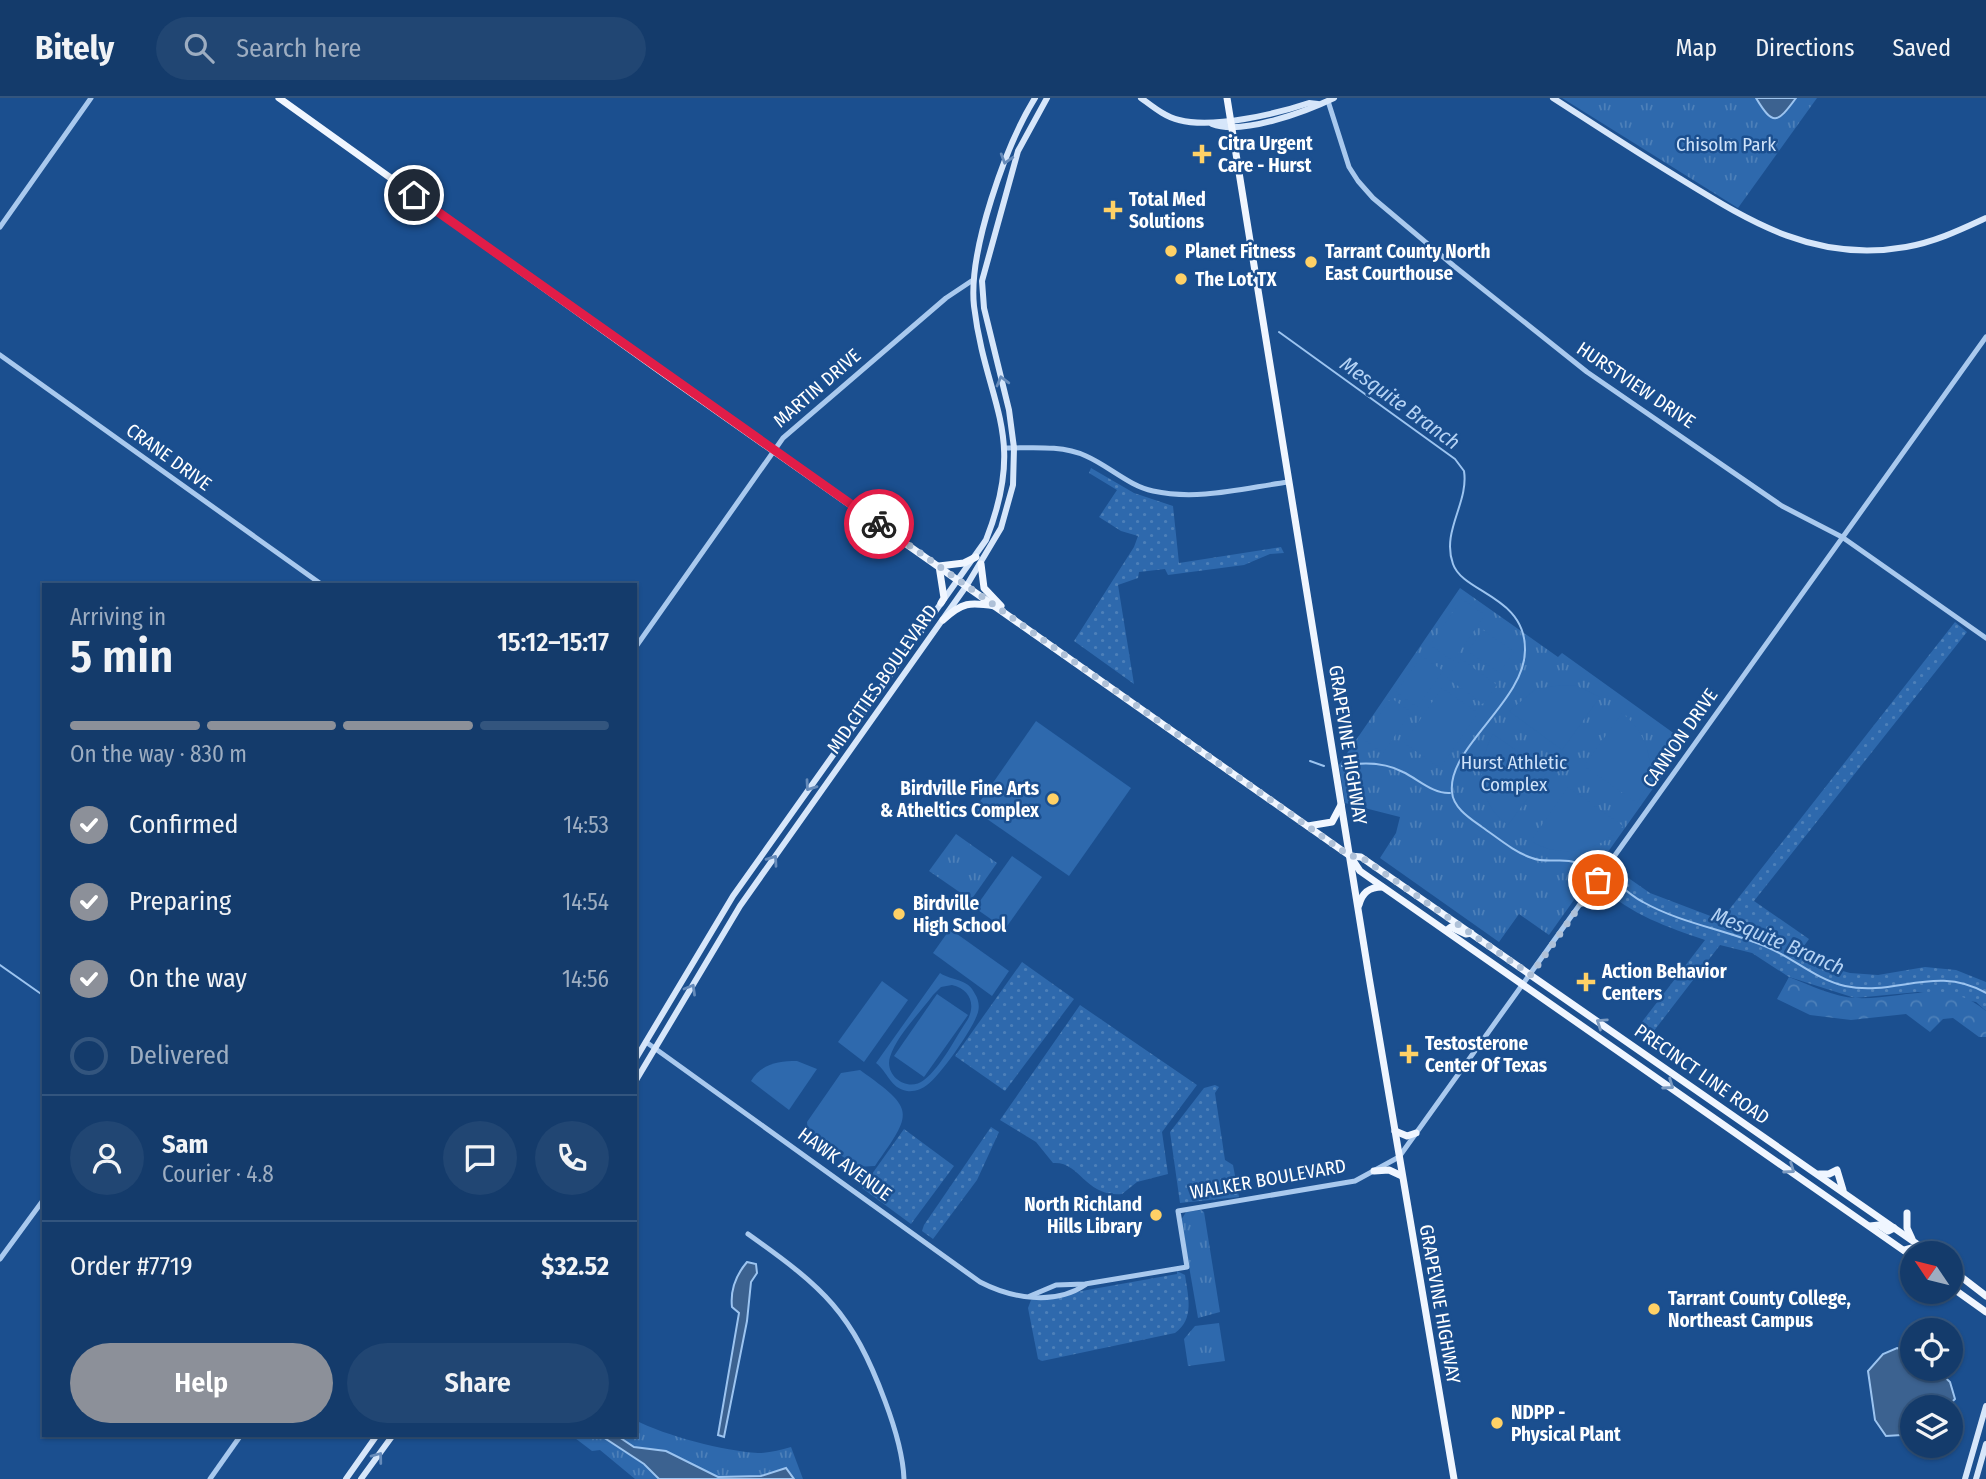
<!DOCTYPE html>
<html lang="en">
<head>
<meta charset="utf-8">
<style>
  body { margin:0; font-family:"Fira Sans Condensed",sans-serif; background:#214673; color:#f1f3f6; height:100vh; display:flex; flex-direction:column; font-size:26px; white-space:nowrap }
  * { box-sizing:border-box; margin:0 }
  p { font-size:23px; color:#9dadc1 }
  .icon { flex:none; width:38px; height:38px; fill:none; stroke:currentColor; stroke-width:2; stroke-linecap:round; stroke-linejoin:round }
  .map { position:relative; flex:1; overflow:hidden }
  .drawer { position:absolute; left:42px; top:485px; width:595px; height:854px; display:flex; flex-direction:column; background:#143b6b; border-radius:0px; box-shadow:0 2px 5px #0004,0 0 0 2px #33557e }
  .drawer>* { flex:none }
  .needle { width:46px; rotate:305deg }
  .fabs { position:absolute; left:1900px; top:1143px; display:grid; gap:14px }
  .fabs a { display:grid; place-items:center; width:63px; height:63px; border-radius:50%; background:#143b6b; box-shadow:0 2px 5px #0004,0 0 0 2px #33557e; font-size:35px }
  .pin { position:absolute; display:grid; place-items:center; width:60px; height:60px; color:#fff; margin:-30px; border:4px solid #fff; border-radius:50%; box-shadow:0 2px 7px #0007 }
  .courier { position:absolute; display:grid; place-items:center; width:70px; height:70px; margin:-35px; border:5px solid #e11d48; border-radius:50%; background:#fff; color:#222; box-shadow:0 2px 9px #0007 }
  .headline em { font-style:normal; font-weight:600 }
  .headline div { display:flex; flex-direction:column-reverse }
  .headline { display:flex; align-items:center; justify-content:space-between; height:119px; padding:0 28px }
  h1 { font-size:46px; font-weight:600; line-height:52px }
  .bar { display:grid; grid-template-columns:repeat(4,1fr); gap:10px 7px; align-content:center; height:84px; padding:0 28px }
  .bar i { height:9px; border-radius:5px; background:#33557e }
  .bar .on { background:#8c9099 }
  .bar p { grid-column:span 4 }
  .line { display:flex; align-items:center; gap:18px; padding:0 28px; border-top:2px solid #33557e }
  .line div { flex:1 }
  .round { display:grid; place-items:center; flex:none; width:74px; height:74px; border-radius:37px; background:#214673 }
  ol { padding:0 28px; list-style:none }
  li { display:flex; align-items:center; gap:21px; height:77px }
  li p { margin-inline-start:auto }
  li .icon { padding:7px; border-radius:50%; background:#8c9099; color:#fff; stroke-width:4 }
  li:last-child { color:#9dadc1 }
  li i { width:38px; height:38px; border:4px solid #33557e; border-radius:50% }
  .cta { display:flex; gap:14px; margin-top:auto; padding:14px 28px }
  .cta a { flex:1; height:80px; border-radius:42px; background:#8c9099; color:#fff; font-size:28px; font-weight:600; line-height:80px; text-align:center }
  .cta a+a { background:#214673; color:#f1f3f6 }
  header { display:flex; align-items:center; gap:42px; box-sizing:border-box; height:98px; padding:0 35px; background:#143b6b; border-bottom:2px solid #33557e }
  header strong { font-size:33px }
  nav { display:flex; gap:38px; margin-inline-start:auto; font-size:24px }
  .search { width:490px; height:63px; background:#214673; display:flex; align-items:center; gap:18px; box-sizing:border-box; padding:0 24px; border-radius:38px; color:#9dadc1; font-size:26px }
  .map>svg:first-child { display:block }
</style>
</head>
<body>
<header>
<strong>Bitely</strong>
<div class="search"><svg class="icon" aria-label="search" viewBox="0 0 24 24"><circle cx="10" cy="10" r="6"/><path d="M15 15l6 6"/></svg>Search here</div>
<nav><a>Map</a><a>Directions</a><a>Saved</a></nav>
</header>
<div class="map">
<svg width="1986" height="1381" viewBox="0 0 1986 1381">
  <defs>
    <pattern id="grass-dots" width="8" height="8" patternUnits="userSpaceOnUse" patternTransform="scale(1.75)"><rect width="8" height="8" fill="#2e69ad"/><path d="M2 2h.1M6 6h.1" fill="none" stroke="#4d80b9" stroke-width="1.8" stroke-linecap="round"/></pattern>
    <pattern id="forest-crowns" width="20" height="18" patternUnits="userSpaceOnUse" patternTransform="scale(1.75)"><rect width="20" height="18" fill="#2e69ad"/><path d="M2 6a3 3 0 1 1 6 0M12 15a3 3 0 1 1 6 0" fill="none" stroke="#4d80b9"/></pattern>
    <pattern id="park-tufts" width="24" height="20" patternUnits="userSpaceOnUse" patternTransform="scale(1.75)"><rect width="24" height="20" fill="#2e69ad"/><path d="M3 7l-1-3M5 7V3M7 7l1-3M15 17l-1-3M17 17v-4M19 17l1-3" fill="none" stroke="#4d80b9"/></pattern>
  </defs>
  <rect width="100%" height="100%" fill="#1b4f8f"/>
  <g fill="url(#grass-dots)">
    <path d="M1091,370L1134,395L1173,408L1179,465L1281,449L1284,455L1270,456L1244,467L1168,477L1165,471L1139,474L1138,480L1118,487L1134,586L1074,543L1134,449L1138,438L1121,433L1099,419L1117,392L1089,375Z"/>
    <path d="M1955,524L1967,534L1754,803L1809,841L1801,852L1828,869L1850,875L1878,877L1925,869L1956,872L1986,884V913L1976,904L1918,894L1855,900L1789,879L1752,855L1720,847L1650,938L1638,929L1705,842C1667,829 1632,817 1601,789L1614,770L1650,795L1721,822Z"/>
    <path d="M1022,864L1074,901L1005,993L955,958Z"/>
    <path d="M1080,907L1197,987L1162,1034L1168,1076L1137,1084L1122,1096C1084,1099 1081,1063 1053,1065L1036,1044L1000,1022Z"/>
    <path d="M1215,987L1219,989L1215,995L1225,1062L1233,1067L1239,1099L1180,1105L1170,1034L1204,990Z"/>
    <path d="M991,1029L999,1034L977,1082L933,1141L922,1133L924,1127Z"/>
    <path d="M904,1031L954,1068L911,1126L862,1090Z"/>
    <path d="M1177,1173L1185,1177C1188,1198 1195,1221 1175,1235L1042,1263L1038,1261L1028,1210L1031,1202L1177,1176Z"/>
  </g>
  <path fill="url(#forest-crowns)" d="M1789,879C1810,887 1834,899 1856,900C1902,902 1946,879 1986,913V939H1979L1953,920L1943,921L1930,934L1906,916L1851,922L1810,917L1777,901Z"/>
  <g fill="url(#park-tufts)">
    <path d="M1562,0H1817L1738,110Z"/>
    <path d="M1460,490L1558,559L1562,555L1686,644L1549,837L1519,816L1499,844L1380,760L1396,735L1400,719L1345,705L1339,667Z"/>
    <path d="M956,736L997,765L971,802L929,773Z"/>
    <path d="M1201,1112L1204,1114L1220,1214L1198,1220L1181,1122L1186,1114Z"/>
    <path d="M1219,1225L1225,1263L1188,1268L1184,1241L1195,1228Z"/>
    <path d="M635,1322C666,1338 724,1353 758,1355C770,1355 780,1352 791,1349L803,1381H635L600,1352L592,1353L571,1337H635Z"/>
  </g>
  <g fill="#2e69ad" fill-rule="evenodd">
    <path d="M1462,501L1485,517L1453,563L1430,547Z"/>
    <path d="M1483,532L1514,554L1499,575L1468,553Z"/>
    <path d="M1422,558L1443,573L1417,609L1396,594Z"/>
    <path d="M1461,561L1497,587L1483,606L1447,580Z"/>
    <path d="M1562,587L1577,588L1600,599L1562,652L1509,613L1536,591Z"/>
    <path d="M1442,590L1478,615L1440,670L1404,645Z"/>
    <path d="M1391,600L1411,614L1383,655L1363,641Z"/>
    <path d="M1622,615C1651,638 1659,675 1637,705L1584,668Z"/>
    <path d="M1036,623L1131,690L1069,778L974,712Z"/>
    <path d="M1493,636L1547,674L1508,727C1477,705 1476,667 1493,636Z"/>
    <path d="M1568,689L1623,728C1600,753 1561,762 1531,743Z"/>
    <path d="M1012,758L1042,779L1005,831L975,810Z"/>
    <path d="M950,831L1009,873L992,898L933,855Z"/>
    <path d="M940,875C952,883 968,880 975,896C979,902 980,910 977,917C972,932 940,978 927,987C922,991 914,994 907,993C890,990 888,974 876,965ZM952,887C969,891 976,905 968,921C955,940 942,968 924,982C908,995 884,978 890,959C897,937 920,915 933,897L941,889Z"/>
    <path d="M882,883L908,902L864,964L838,944Z"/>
    <path d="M937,896L968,917L924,979L894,958Z"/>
    <path d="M797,963L817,971L789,1012L751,983C761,966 778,963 797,963Z"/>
    <path d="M860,972C916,1012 913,1014 875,1068L858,1069L808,1035L807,1024L841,975Z"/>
  </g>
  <g fill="#3c6290" stroke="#9cc4f0" stroke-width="2">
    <path d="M1756,0H1796C1777,26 1773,28 1756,0Z"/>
    <path d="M747,1164L756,1166L757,1175L751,1184L747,1223L724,1339L718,1337L739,1215L732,1209C730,1191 736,1177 747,1164Z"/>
    <path d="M1897,1250L1913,1257V1270L1936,1271L1950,1284L1955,1301L1947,1309H1913V1332L1902,1337L1886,1338L1875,1322L1868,1273L1883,1256Z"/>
    <path d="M600,1337H616L634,1349L666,1353L718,1379L761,1378L786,1370L794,1381H659L644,1366Z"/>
  </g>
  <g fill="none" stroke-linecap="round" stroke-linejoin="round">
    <g stroke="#9cc4f0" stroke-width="2">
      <path d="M1279,234L1455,361L1464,373C1469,405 1441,433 1453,466C1463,495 1525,498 1525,551C1526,603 1447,649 1452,694C1453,710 1471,721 1482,729C1498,740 1514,754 1532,760C1544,765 1557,761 1569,763C1579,765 1589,769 1599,772"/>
      <path d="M1310,663L1324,668"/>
      <path d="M1342,668C1363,664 1384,664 1403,674C1418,681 1433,696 1450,695"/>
      <path d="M1609,778C1620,787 1631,798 1643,804C1682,826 1728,832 1769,850C1795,861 1817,882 1845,888C1896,899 1935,866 1986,895"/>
      <path d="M0,867L44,898"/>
    </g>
    <g stroke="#a9c9ee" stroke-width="5">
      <path d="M1328,3L1349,69L1358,83L1373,100L1454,168L1587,274L1782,408L1842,439L1986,540"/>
      <path d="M0,129L91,0"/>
      <path d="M0,257L321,486"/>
      <path d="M1006,350C1032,350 1062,347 1086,358C1109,368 1129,388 1153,393C1198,403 1244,390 1288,384"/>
      <path d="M635,550L783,340L946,200L973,182"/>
      <path d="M646,944L980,1184C1011,1200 1054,1208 1085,1187"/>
      <path d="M748,1136C824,1190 852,1214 885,1303C894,1327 903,1355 904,1381"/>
      <path d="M0,1161L44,1101"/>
      <path d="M1030,1198L1056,1187L1085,1186L1187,1169L1178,1113L1355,1083L1399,1059L1986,239"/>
      <path d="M210,1381L241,1337"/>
    </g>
    <g stroke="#d6e6fa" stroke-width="6">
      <path d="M1141,0C1152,8 1165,19 1179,22C1213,31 1276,16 1309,5L1318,6"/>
      <path d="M1553,0C1595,27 1636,54 1679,80C1752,125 1816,165 1906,149C1935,144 1960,132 1986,120"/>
      <path d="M1212,26C1242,38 1307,13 1334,0"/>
      <path d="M635,962L733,798L986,442C1028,336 986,307 974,208C968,153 1006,47 1035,0"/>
      <path d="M635,984L740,808L967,487L1001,430L1013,387L1014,350L1009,312L984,210L982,183L1018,53L1047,0"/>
      <path d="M346,1381L377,1337"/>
      <path d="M361,1381L393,1337"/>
      <path d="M1965,1381L1986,1308"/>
      <path d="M1976,1381L1986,1346"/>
    </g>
    <g stroke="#f0f6ff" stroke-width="7">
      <path d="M279,0L660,273L1350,758L1360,773L1913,1159"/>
      <path d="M1227,0L1369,879L1454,1381"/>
      <path d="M981,466L984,490L1001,508"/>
      <path d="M941,505L944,500L939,468L964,465L976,459"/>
      <path d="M943,522C962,504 970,504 995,508"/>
      <path d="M1308,728L1332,724L1341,707"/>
      <path d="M1350,758L1361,759L1930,1155"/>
      <path d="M1359,807C1362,795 1369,789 1382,789"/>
      <path d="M1447,832L1451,829L1466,836L1471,835"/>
      <path d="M1395,1033L1407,1038L1416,1035"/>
      <path d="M1374,1073L1389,1072L1402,1078"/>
      <path d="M1819,1076H1829L1837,1072L1843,1092"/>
      <path d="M1907,1115V1130L1912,1141"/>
      <path d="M1870,1128L1879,1127L1888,1133L1894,1130"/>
      <path d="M1904,1152L1911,1150L1919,1155"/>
      <path d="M1951,1171L1986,1198"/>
      <path d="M1951,1189L1986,1214"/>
    </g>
  </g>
  <defs><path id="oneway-chevron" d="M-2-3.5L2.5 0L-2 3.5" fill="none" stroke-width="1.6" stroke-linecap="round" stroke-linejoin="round" transform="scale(1.75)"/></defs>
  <g stroke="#668bba">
    <use href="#oneway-chevron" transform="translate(1006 61) rotate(107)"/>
    <use href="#oneway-chevron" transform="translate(1002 283) rotate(-105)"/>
    <use href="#oneway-chevron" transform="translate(810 688) rotate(125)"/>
    <use href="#oneway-chevron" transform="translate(773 762) rotate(-55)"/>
    <use href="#oneway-chevron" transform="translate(691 891) rotate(-60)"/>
    <use href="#oneway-chevron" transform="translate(378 1359) rotate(-53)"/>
  </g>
  <g stroke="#7b9ac1">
    <use href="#oneway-chevron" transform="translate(1601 925) rotate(-146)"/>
    <use href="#oneway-chevron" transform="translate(1669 987) rotate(35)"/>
    <use href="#oneway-chevron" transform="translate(1790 1071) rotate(35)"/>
  </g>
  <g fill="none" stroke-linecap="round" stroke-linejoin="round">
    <path stroke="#afc1d8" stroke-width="7" stroke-dasharray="0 12.6" d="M879,426L1350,758L1361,759L1531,877L1598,782"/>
    <path stroke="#e11d48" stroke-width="9" d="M414,97L879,426"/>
  </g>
  <g fill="#ffd166" stroke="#1b4f8f" stroke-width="2.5">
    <path d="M1198.5 45.5h7v7h7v7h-7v7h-7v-7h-7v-7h7z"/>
    <path d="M1109.5 101.5h7v7h7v7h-7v7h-7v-7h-7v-7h7z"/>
    <circle cx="1171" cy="153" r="7"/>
    <circle cx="1311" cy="164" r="7"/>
    <circle cx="1181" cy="181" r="7"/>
    <circle cx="1053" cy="701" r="7"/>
    <circle cx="899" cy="816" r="7"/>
    <path d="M1582.5 873.5h7v7h7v7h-7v7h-7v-7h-7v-7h7z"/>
    <path d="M1405.5 945.5h7v7h7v7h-7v7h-7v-7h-7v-7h7z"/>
    <circle cx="1156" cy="1117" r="7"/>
    <circle cx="1654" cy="1211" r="7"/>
    <circle cx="1497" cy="1325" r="7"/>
  </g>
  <g text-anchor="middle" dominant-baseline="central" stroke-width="5" stroke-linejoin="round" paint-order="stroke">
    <g font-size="19" font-weight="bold" fill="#fff" stroke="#1b4f8f" text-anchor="start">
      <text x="1218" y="45">Citra Urgent<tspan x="1218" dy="22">Care - Hurst</tspan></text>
      <text x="1129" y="101">Total Med<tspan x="1129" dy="22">Solutions</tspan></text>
      <text x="1185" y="153">Planet Fitness</text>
      <text x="1325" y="153">Tarrant County North<tspan x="1325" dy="22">East Courthouse</tspan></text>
      <text x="1195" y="181">The Lot TX</text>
      <text x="1039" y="690" text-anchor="end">Birdville Fine Arts<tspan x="1039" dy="22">&amp; Atheltics Complex</tspan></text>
      <text x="913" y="805">Birdville<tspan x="913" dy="22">High School</tspan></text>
      <text x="1602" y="873">Action Behavior<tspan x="1602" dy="22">Centers</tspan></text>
      <text x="1425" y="945">Testosterone<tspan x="1425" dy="22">Center Of Texas</tspan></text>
      <text x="1142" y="1106" text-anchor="end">North Richland<tspan x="1142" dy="22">Hills Library</tspan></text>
      <text x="1668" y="1200">Tarrant County College,<tspan x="1668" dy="22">Northeast Campus</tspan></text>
      <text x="1511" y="1314">NDPP -<tspan x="1511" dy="22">Physical Plant</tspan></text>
    </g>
    <g font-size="19" fill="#cfe3fa" stroke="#1b4f8f">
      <text x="1726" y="46">Chisolm Park</text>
      <text x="1514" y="664">Hurst Athletic<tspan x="1514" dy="22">Complex</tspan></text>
    </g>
    <g font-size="19" fill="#fff" stroke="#1b4f8f">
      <text transform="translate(1636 287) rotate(34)">HURSTVIEW DRIVE</text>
      <text transform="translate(817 290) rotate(-41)">MARTIN DRIVE</text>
      <text transform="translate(169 359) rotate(36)">CRANE DRIVE</text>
      <text transform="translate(882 581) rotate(-55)">MID CITIES BOULEVARD</text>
      <text transform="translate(1680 640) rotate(-55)">CANNON DRIVE</text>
      <text transform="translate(1348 647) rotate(81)">GRAPEVINE HIGHWAY</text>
      <text transform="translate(1702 976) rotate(35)">PRECINCT LINE ROAD</text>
      <text transform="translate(845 1066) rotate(36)">HAWK AVENUE</text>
      <text transform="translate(1268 1081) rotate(-10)">WALKER BOULEVARD</text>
      <text transform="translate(1440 1206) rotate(80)">GRAPEVINE HIGHWAY</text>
    </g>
    <g font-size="21" font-style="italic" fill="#b5d3f5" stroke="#1b4f8f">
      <text transform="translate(1400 305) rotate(36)">Mesquite Branch</text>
      <text transform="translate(1778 843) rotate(23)">Mesquite Branch</text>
    </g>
  </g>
</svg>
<div class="fabs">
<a><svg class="needle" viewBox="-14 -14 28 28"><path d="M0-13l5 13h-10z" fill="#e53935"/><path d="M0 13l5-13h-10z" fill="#9dadc1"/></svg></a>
<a><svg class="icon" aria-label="locate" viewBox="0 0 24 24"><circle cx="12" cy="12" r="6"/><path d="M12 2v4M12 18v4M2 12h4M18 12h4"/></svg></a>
<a><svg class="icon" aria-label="layers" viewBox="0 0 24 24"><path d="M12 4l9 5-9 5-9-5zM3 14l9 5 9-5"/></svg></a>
</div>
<div class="pin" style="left:1598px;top:782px;background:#ea580c"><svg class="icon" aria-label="bag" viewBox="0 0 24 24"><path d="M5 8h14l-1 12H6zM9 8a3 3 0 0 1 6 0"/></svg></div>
<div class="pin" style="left:414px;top:97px;background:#1f2937"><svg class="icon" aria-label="home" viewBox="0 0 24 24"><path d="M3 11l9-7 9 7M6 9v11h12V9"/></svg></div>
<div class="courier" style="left:879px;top:426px"><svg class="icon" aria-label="bike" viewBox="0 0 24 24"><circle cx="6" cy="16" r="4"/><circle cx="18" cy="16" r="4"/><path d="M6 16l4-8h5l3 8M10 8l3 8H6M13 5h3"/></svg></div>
<section class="drawer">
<div class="headline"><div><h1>5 min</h1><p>Arriving in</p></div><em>15:12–15:17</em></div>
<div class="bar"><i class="on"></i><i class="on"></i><i class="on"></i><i></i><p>On the way · 830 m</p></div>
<ol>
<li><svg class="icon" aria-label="check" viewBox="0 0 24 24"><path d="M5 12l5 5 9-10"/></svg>Confirmed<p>14:53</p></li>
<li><svg class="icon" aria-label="check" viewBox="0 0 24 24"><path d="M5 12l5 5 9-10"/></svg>Preparing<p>14:54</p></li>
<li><svg class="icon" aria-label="check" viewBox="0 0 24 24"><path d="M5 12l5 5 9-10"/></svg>On the way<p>14:56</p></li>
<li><i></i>Delivered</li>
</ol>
<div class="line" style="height:126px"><a class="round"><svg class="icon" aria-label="person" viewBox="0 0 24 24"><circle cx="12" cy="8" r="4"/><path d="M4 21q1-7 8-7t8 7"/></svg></a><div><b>Sam</b><p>Courier · 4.8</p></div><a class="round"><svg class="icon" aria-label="chat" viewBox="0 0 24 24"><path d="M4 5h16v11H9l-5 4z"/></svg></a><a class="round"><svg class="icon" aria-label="phone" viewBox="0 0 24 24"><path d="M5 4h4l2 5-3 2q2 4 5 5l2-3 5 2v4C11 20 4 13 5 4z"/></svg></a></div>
<div class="line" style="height:91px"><div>Order #7719</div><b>$32.52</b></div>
<div class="cta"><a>Help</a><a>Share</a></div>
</section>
</div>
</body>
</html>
